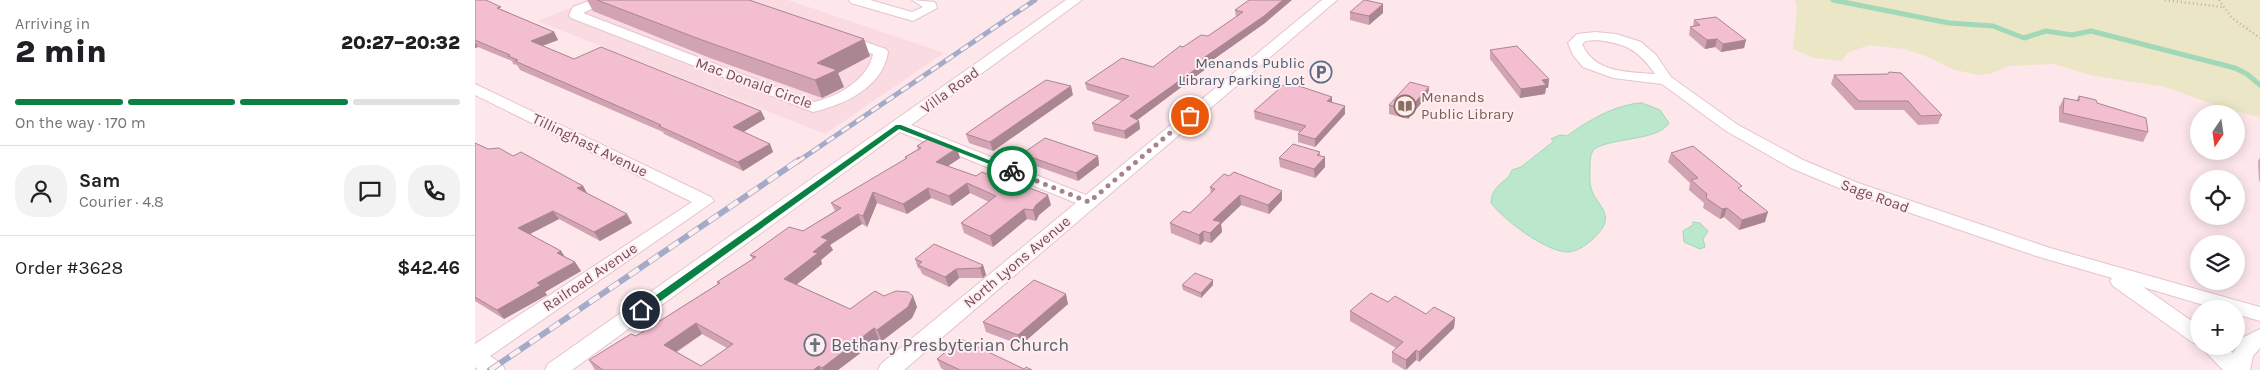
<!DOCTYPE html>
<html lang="en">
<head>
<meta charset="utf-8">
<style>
  body { margin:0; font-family:Karla,sans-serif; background:#f2f2f2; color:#202124; height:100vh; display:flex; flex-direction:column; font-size:19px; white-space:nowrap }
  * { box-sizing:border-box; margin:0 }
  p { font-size:16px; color:#757577 }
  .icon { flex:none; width:28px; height:28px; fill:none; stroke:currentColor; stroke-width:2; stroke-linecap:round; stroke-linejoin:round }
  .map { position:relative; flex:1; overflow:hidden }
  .side { display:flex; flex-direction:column; background:#fff; width:475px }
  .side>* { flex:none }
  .needle { width:32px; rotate:193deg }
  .controls { position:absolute; left:1715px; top:105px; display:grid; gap:10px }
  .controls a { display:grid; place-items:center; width:55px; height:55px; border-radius:50%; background:#fff; box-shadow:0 2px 12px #0003; font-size:25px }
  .pin { position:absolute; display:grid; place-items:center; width:42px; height:42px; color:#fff; margin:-21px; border:2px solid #fff; border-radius:50%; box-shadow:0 1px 5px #0007 }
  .courier { position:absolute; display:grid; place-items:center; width:50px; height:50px; margin:-25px; border:4px solid #0b8043; border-radius:50%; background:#fff; color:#222; box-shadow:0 1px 6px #0007 }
  .head em { font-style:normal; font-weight:800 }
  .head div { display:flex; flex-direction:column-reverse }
  .head { display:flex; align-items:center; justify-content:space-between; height:85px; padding:0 15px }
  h1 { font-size:32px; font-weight:800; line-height:38px }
  .bar { display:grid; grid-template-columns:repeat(4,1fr); gap:8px 5px; align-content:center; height:60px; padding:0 15px }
  .bar i { height:6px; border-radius:4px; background:#e0e0e0 }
  .bar .active { background:#0b8043 }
  .bar p { grid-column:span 4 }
  .line { display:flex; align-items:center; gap:12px; padding:0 15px; border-top:1px solid #e0e0e0 }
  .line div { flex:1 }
  .round { display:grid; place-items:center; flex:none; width:52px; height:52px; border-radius:20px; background:#f2f2f2 }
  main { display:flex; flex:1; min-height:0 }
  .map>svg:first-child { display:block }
</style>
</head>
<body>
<main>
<section class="side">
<div class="head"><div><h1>2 min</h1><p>Arriving in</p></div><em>20:27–20:32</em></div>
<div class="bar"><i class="active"></i><i class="active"></i><i class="active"></i><i></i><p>On the way · 170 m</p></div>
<div class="line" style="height:90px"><a class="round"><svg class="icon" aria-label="person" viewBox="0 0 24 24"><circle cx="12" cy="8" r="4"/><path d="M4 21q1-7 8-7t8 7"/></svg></a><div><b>Sam</b><p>Courier · 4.8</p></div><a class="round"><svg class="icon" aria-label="chat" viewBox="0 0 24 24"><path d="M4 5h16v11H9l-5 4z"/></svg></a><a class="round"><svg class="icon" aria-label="phone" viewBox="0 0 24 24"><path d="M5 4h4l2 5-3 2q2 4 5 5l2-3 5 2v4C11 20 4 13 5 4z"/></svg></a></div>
<div class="line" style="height:65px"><div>Order #3628</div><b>$42.46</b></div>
</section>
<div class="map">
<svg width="1785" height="370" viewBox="0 0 1785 370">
  <rect width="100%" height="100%" fill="#fde7ea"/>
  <path fill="#fadbe1" d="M116,0H313L469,53L350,134L62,21Z"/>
  <path fill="#ebe6c5" d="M1320,0H1785V117L1755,110L1690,87L1615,75L1579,64L1533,66L1515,74L1504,75L1480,70L1448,55L1429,49L1394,45L1372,53L1367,61L1339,58L1318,49L1322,10Z"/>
  <g fill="#bbe7cd" stroke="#a1d9b8">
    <path d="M1167,103L1185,110L1194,123C1183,141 1138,137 1119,149C1115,155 1115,161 1115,168C1115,176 1114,183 1117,191C1121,202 1135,212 1129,225C1124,236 1105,252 1093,252C1071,252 1029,220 1016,203C1017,183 1033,183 1037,170L1046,167L1079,141L1076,139L1085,135L1092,136C1112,121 1141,104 1167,103Z"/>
    <path d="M1218,222L1225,223L1233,231L1228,239L1230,247L1225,249L1209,242L1208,231L1218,225Z"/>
  </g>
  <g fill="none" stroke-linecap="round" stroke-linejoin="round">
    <path stroke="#a1d9b8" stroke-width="5" d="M1358,0L1474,23L1518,26L1549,38L1571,31L1597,35L1616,31L1760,68L1772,74L1785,85"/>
    <g stroke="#e5c4cd" stroke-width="2">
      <g id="minor">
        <path d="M116,0H135L108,13L339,102C362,97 394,79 398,54L366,43L364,40L366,37H376L411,49L413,52C408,87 369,105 338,112L96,18L94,15L98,7Z"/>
        <path d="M374,0H395L437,12L448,7L437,0L460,2L462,8L438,21L376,3Z"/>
        <path d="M591,0H607L436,125L611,195L847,0H862L429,370H403L406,364L601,203L425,132L97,370H70L73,364Z"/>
        <path d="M1120,32L1141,34L1166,42L1181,55L1196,77L1263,125L1328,160L1383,183L1575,248L1785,307V321L1761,314V309H1742L1668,287L1724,326V345L1717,342L1638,286L1635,281L1637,278L1561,256L1371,191L1316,168L1251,131L1187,84L1138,78L1108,67L1098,55L1093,43L1102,34ZM1120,40C1150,43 1163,49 1180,74C1153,72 1119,73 1107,44L1111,41Z"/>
        <path d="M0,84L236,197L239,201L15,356L27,364L30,370H3L0,367V344L217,202L0,95Z"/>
        <path d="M1785,329V348L1778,356L1775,370H1748L1725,346H1750L1758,353L1769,337Z"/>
      </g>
    </g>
    <g stroke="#d8a1b4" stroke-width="2.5" stroke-dasharray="1 3" stroke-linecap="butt">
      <path d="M1690,0L1747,7"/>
      <path d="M1744,0L1757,18L1785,38"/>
    </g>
    <use href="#minor" fill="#fff" fill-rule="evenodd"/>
    <g stroke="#a4abc8" stroke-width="5">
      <path id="rail-far1" d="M322,162L560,0"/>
    </g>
    <g stroke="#a4abc8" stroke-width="6">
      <path id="rail" d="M15,370L324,160"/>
    </g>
    <use href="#rail-far1" stroke="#ffeef0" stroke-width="3" stroke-dasharray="9" stroke-linecap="butt"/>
    <use href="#rail" stroke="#ffeef0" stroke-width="4.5" stroke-dasharray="12" stroke-linecap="butt"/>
  </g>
  <g fill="#d1a3b3" fill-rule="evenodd">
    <path d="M0,0L28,10L79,32L83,40L68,46L99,59L286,111L290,119L268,132L295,144L298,152L268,171L189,134L188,132L45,70L42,65L38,64L37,61L3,47L0,48Z"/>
    <path d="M112,0H274L395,56L363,73L369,87L347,98L235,58L118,11Z"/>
    <path d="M774,0L790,23L732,64V68L662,120L664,121L665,129L651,139L619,131L617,123L647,101L612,90L610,83L678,67L708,47L733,36L761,17L760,10Z"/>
    <path d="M908,4V13L894,25L875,20V12Z"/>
    <path d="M1219,20L1271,40L1269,48L1246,52L1240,47L1230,49L1214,35L1215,27L1218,26Z"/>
    <path d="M1015,50L1074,79L1073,88H1071L1070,94L1045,98L1015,59Z"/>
    <path d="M1413,74L1467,115L1463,124L1443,125L1429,110H1380L1356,84L1359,75Z"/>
    <path d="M954,87L953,95L933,119L914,114V105Z"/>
    <path d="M598,95L518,151L494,143L491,134Z"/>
    <path d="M1604,96L1622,103L1673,132L1668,142L1584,122V107L1589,98L1601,101Z"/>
    <path d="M857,103L870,106V114L840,147L823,142V134L825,132L780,119L779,111Z"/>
    <path d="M0,143L13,149L38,156L108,186L112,193L157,223L125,241L84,219L55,234L86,251L89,256L100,262L106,271L70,292L72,295L29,319L0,301Z"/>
    <path d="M442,146L482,148L485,158L473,166L576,205L564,215L561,221L552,219L518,247L489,233L486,223L514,202L495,193L477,206L456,198L432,214L402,203L392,227L387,224L355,245L358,250L346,260L347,264L321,284L375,309L409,296H438L442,307L437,318L407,341L404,339L363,370H120L114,360L161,336L243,284L242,282L278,259L275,255L328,231L360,211L356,203L431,159L430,157L443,149ZM227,334L252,348L226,366L202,352Z"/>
    <path d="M845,152V156L850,157V167L840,178L805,167L804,158Z"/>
    <path d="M1196,153L1266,190L1290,222L1264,230L1249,217L1245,219L1228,208L1229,203L1214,190L1215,183L1193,162Z"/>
    <path d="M547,154L623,156L624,165L603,181L550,162Z"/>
    <path d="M1785,158V182L1784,181L1783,161Z"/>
    <path d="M735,187L807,200L794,214L766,205L746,224L747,232L736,243L729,241L725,245L696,233L695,223L715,213L736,194Z"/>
    <path d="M440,259L508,265L511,275L508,278H484L474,287L447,274L445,269L443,268Z"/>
    <path d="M707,285H738L726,298L708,290Z"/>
    <path d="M913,302L951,314L980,318L979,328L944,362L941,360L930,370L917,362V352L921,348L875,321V311Z"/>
    <path d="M593,304L546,345L511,332L508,322Z"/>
    <path d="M462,359L549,369L557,370H469L466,368Z"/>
  </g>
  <g fill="#aa8592">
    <path d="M808,0H817L790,23L732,64V68L657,124L655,116L727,59Z"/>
    <path d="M908,4V13L894,25V16Z"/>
    <path d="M79,32L83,40L61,48L56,41Z"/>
    <path d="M389,39L395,56L363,73L369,87L347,98L340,80L342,63Z"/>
    <path d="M1242,39L1240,47L1230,49L1232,40Z"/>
    <path d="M1271,40L1269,48L1246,52L1248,44Z"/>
    <path d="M0,42L3,47L0,48Z"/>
    <path d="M1074,79L1073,88H1071L1070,94L1045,98L1046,89L1067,80Z"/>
    <path d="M596,86L598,95L518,151L515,142Z"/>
    <path d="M954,87L953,95L933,119V110Z"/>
    <path d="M857,97V104L852,101Z"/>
    <path d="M870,106V114L840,147V139Z"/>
    <path d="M286,111L290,119L262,136L258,127Z"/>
    <path d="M664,121L665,129L651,139L649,131Z"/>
    <path d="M295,144L298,152L268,171L263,162Z"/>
    <path d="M482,148L485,158L464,172L461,162Z"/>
    <path d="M623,156L624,165L603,181L601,173Z"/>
    <path d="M850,157V167L840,178L839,169Z"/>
    <path d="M492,183L495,193L477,206L474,196Z"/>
    <path d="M108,186L113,195L102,188Z"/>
    <path d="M453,188L456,198L432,214L428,204Z"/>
    <path d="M807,191V200L794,214L793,205Z"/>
    <path d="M398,192L402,203L392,227L388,216Z"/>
    <path d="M573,195L576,205L564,215L561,221L558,210L561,205Z"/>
    <path d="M765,195L766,205L746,224L747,232L736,243L735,233L738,220Z"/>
    <path d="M1252,208L1249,217L1245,219L1247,209Z"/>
    <path d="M549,209L552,219L518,247L515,236Z"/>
    <path d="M78,211L84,219L49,237L43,228Z"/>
    <path d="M1293,212L1290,222L1264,230L1267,220Z"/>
    <path d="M152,214L157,223L125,241L119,232Z"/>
    <path d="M383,214L387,224L355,245L358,250L346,260L347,264L315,290L309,279L338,252L346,237Z"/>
    <path d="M728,231L729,241L725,245L724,235Z"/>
    <path d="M86,251L92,260L82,253Z"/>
    <path d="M100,262L106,271L70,292L72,295L29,319L22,310L62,283Z"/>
    <path d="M508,265L511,275L508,278L505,268Z"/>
    <path d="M481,269L484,278L474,287L470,277Z"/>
    <path d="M738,280V285L726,298V293Z"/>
    <path d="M591,294L593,304L546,345L543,335Z"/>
    <path d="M438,296L442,307L437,318L407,341L402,330Z"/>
    <path d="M980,318L979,328L944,362V352Z"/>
    <path d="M221,323L227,334L196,355L189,345Z"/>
    <path d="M399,328L404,339L363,370H348L347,368Z"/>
    <path d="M941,350V360L931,370V360Z"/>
    <path d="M344,366L346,370H338Z"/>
  </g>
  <g fill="#f3bed0" stroke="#aa8592" fill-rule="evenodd">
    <path d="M0,0H11L26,7L22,8L79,32L56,41L99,59L126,47L286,111L258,127L295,144L263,162L184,126L186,125L40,61L43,60L33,56L35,55L0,40Z"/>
    <path d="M122,0H274L389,39L342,63L362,70L340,80L227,40Z"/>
    <path d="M774,0H808L789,16L727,59L732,61L655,116L664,121L649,131L617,123L654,96L610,83L647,58L678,67L705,46L708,47L726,35L733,36L768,12L760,10Z"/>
    <path d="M889,0H890L908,4L894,16L875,12Z"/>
    <path d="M1241,17L1271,40L1248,44L1242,39L1232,40L1215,27L1225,25L1219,20Z"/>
    <path d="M1042,46L1074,79L1067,80L1071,85L1046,89L1015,50Z"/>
    <path d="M1414,72L1426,73L1467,115L1446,116L1433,101H1384L1359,75L1413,74Z"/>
    <path d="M571,80L596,86L515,142L491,134L530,107Z"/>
    <path d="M812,82L857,97L852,101L870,106L840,139L823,134L831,126L779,111Z"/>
    <path d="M935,82L954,87L933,110L914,105Z"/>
    <path d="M1604,96L1621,100L1622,103L1671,118L1673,132L1588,113L1589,98L1604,101Z"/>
    <path d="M455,138L482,148L461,162L501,176L507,172L542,186L544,184L573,195L561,205L558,210L549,209L515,236L486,223L521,196L492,183L474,196L453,188L428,204L398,192L388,216L383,214L346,237L353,240L338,252L343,253L309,279L375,309L400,291L409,296L421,291L433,292L438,296L433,307L402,330L399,328L347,368L344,366L338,370H128L114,360L156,334L161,336L245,283L242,282L281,257L275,255L314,227L328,231L366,208L356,203L432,158L430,157L446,148L442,146ZM221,323L258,344L226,366L189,345Z"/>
    <path d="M570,138L623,156L601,173L547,154Z"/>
    <path d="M0,143L13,149L24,148L38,156L46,152L108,186L102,188L152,214L119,232L78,211L43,228L86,251L82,253L100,262L62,283L66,285L22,310L0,297Z"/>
    <path d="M818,144L845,152L842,155L850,157L839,169L804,158Z"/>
    <path d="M1218,146L1267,186L1263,188L1293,212L1267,220L1252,208L1247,209L1231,198L1232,194L1216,180L1223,178L1196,153Z"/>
    <path d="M759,172L807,191L793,205L765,195L738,220L746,222L735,233L728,231L724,235L695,223L708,211L715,213L740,189L735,187L749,174L754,176Z"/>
    <path d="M459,244L508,265L505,268L481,269L470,277L443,265L447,262L440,259Z"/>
    <path d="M720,273L738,280L726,293L707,285Z"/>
    <path d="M559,280L591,294L543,335L508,322Z"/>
    <path d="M896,293L913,302L920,296L951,314L959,307L980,318L944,352L941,350L931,360L917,352L928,342L875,311Z"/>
    <path d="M486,339L549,369L551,367L557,370H485L462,359Z"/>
  </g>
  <path fill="#0b8043" d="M421,125H426L541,171L535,172L424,129L169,313H163V308Z"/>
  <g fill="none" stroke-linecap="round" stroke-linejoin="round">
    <path stroke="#a7818e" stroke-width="5" stroke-dasharray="0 9" d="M537,171L614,202L715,116"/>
  </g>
  <defs>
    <g id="parking-ring" transform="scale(1.125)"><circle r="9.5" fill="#ffeef0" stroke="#5c6f8a" stroke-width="1.5"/><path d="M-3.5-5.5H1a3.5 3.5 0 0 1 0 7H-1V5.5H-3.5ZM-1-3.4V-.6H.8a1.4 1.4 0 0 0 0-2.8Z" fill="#5c6f8a"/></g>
    <g id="library-ring" transform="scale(1.125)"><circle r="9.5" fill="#ffeef0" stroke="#8d6e63" stroke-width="1.5"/><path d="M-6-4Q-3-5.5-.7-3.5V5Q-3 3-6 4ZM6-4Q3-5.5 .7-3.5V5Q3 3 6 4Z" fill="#8d6e63"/></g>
    <g id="church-ring" transform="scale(1.125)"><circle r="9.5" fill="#ffeef0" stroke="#6b7280" stroke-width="1.5"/><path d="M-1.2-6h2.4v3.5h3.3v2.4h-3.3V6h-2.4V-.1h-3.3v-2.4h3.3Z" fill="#6b7280"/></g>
  </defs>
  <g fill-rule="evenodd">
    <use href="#parking-ring" x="846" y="72"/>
    <use href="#library-ring" x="930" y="106"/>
    <use href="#church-ring" x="340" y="345"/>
  </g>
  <g text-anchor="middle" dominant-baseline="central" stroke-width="4" stroke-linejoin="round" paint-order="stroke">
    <g font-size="15" fill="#4e5e75" stroke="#ffeef0" text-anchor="end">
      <text x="830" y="63">Menands Public<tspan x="830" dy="17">Library Parking Lot</tspan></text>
    </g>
    <g font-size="15" fill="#784a5c" stroke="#ffeef0">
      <text transform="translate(279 83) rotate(20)">Mac Donald Circle</text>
      <text transform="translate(475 90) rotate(-36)">Villa Road</text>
      <text transform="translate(115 145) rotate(26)">Tillinghast Avenue</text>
      <text transform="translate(1400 196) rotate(20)">Sage Road</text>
      <text transform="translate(542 262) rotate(-40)">North Lyons Avenue</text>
      <text transform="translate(115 277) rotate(-34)">Railroad Avenue</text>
    </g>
    <g font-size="15" fill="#785e54" stroke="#ffeef0" text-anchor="start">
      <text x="946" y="97">Menands<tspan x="946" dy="17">Public Library</tspan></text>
    </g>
    <g font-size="18" fill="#5b616d" stroke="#ffeef0" text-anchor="start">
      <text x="356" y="345">Bethany Presbyterian Church</text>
    </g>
  </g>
</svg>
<div class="controls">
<a><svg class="needle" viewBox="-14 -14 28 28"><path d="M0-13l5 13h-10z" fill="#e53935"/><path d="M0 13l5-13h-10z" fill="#757577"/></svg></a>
<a><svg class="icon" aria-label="locate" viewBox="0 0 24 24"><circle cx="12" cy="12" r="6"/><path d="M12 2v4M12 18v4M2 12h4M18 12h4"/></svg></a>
<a><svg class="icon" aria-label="layers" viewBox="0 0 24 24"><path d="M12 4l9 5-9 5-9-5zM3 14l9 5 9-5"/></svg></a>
<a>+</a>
</div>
<div class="pin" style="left:715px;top:116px;background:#ea580c"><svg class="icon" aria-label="bag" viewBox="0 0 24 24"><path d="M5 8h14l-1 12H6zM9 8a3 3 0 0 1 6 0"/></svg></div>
<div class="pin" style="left:166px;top:310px;background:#1f2937"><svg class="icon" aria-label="home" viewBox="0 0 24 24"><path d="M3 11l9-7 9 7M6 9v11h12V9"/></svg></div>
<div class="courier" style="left:537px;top:171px"><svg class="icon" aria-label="bike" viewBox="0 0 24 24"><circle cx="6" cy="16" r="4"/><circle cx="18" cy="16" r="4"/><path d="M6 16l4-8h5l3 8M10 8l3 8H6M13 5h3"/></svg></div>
</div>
</main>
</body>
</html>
